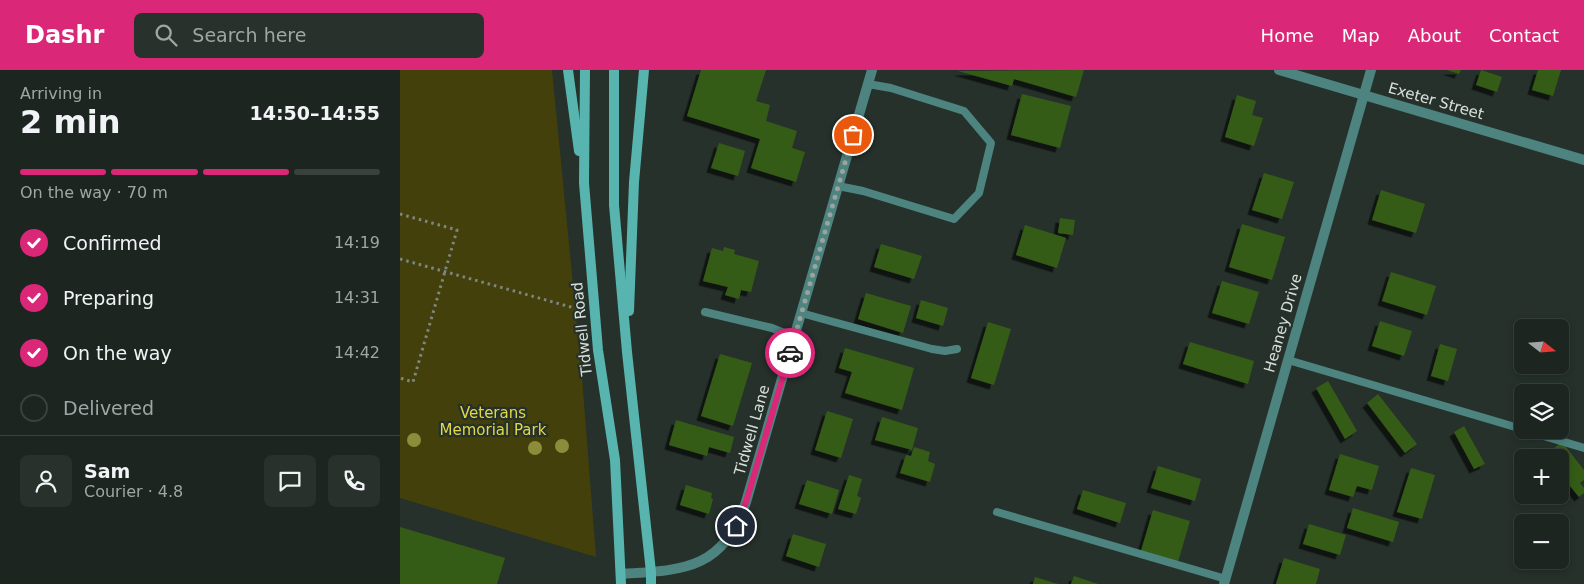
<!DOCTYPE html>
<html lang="en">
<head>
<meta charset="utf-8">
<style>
  body { margin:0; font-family:"DejaVu Sans",sans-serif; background:#29312d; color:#f1f3f6; height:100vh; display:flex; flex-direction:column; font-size:19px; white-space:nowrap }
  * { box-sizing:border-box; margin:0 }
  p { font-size:16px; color:#a0a5a5 }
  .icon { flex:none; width:28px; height:28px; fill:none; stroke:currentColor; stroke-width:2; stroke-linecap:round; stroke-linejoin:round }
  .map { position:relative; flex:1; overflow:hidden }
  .drawer { display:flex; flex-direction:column; background:#1c2520; width:400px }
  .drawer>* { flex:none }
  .needle { width:32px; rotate:107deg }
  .tools { position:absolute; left:1114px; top:249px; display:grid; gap:10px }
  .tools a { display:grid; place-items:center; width:55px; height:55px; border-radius:8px; background:#1c2520; box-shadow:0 2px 8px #0003,0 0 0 1px #3a423e; font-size:25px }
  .pin { position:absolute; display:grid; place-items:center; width:42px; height:42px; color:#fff; margin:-21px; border:2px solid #fff; border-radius:50%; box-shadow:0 1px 5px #0007 }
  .courier { position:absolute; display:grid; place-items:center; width:50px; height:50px; margin:-25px; border:4px solid #db2777; border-radius:50%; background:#fff; color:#222; box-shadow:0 1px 6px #0007 }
  .summary em { font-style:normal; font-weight:700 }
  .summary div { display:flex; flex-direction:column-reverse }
  .summary { display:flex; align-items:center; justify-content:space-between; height:85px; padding:0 20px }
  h1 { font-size:32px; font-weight:700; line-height:38px }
  .bar { display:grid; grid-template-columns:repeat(4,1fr); gap:8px 5px; align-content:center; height:60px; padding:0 20px }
  .bar i { height:6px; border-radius:4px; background:#3a423e }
  .bar .on { background:#db2777 }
  .bar p { grid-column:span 4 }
  .line { display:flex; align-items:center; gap:12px; padding:0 20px; border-top:1px solid #3a423e }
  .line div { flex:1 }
  .round { display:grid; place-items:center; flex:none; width:52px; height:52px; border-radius:8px; background:#29312d }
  ol { padding:0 20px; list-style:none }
  li { display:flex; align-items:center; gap:15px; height:55px }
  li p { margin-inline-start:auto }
  li .icon { padding:5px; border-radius:50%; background:#db2777; color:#fff; stroke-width:4 }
  li:last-child { color:#a0a5a5 }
  li i { width:28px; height:28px; border:2px solid #3a423e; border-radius:50% }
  header { display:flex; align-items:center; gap:30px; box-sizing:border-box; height:70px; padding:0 25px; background:#db2777; color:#fff }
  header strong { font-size:24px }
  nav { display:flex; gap:28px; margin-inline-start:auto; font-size:18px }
  .search { width:350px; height:45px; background:#29312d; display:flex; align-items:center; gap:12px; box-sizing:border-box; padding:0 18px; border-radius:8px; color:#a0a5a5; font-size:19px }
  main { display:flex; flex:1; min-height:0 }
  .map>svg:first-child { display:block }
</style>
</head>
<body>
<header>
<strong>Dashr</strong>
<div class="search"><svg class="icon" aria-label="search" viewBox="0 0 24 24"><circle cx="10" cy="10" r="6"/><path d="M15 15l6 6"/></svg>Search here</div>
<nav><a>Home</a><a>Map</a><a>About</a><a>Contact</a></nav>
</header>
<main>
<section class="drawer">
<div class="summary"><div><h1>2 min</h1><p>Arriving in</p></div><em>14:50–14:55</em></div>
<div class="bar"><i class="on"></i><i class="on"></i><i class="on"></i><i></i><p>On the way · 70 m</p></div>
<ol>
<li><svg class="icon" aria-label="check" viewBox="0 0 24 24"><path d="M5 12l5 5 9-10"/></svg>Confirmed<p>14:19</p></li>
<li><svg class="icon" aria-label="check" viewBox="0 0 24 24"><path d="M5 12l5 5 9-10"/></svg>Preparing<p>14:31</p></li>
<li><svg class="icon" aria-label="check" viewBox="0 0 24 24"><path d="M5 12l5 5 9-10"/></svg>On the way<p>14:42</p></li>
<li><i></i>Delivered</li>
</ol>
<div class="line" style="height:90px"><a class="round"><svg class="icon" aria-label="person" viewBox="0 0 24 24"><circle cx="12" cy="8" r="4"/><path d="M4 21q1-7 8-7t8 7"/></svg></a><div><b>Sam</b><p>Courier · 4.8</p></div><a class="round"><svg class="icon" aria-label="chat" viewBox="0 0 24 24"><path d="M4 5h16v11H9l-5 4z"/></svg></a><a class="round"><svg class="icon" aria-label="phone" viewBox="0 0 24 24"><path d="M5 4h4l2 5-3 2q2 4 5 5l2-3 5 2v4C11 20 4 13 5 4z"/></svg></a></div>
</section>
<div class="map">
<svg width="1184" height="514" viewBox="0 0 1184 514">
  <defs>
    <filter id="shadow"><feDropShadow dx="-4.5" dy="4.5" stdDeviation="0" flood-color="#0009"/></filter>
  </defs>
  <rect width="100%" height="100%" fill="#25312a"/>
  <path fill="#43400c" d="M0,0H152L182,307L196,487L0,428Z"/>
  <g fill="#365b18" filter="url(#shadow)">
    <path d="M301,0H366L356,31L370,35L366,51L397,61L392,78L405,82L396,112L351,98L360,69L287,46Z"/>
    <path d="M684,0L676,27L614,9L612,16L558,1Z"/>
    <path d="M1047,0H1061L1059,4Z"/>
    <path d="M1081,0L1102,7L1097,22L1076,15Z"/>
    <path d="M1138,0H1161L1153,26L1132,20Z"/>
    <path d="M622,24L671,36L660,78L611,65Z"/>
    <path d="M837,25L856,31L852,45L863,48L854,76L825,67Z"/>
    <path d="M319,73L345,81L338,106L311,98Z"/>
    <path d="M864,103L894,112L882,149L852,140Z"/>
    <path d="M981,120L1025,134L1016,163L972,150Z"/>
    <path d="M660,148L675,150L673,165L658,163Z"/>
    <path d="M842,154L885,167L872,210L829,197Z"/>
    <path d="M625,155L666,168L657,198L616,185Z"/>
    <path d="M481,174L522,186L514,209L474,197Z"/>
    <path d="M324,177L335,180L334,184L359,191L351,222L341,220L339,229L325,225L328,217L303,211L312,178L323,181Z"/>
    <path d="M991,202L1036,216L1027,245L982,231Z"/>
    <path d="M822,211L859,222L849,254L812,243Z"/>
    <path d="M466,223L511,236L503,263L458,249Z"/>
    <path d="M521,230L548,238L543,256L516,248Z"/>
    <path d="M980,251L1012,261L1004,286L972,276Z"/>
    <path d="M588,252L611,259L594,315L571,308Z"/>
    <path d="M790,272L854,291L848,314L783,294Z"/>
    <path d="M1040,274L1057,279L1048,311L1031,306Z"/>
    <path d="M445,278L514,298L502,340L445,323L452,302L439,298Z"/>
    <path d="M320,284L352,293L333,356L301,346Z"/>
    <path d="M928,311L957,361L945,369L916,318Z"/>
    <path d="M978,324L1017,374L1005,383L967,333Z"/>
    <path d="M427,341L453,349L441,388L415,380Z"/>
    <path d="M482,347L518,358L512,380L475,370Z"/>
    <path d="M276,350L334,367L330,383L309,377L307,386L269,375Z"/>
    <path d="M1064,356L1085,394L1074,399L1054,362Z"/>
    <path d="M1162,372L1184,400V410L1180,413L1184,418V423L1179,427L1160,404V388H1147L1145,385Z"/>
    <path d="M514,377L530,382L528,391L535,394L530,412L500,403L506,385L511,386Z"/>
    <path d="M940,384L979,396L972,420L957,416L953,427L929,420Z"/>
    <path d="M758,396L801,409L795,431L751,418Z"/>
    <path d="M1011,398L1035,405L1022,449L997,442Z"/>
    <path d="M449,405L462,409L457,426L461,428L456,444L438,439Z"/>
    <path d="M407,410L439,420L432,444L399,434Z"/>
    <path d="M286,415L312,423L311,428L313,429L309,444L280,435Z"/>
    <path d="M683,420L726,433L720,453L677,439Z"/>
    <path d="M953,438L999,452L993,472L947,458Z"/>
    <path d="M753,440L790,451L778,492L741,481Z"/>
    <path d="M909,454L946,465L940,485L903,474Z"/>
    <path d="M0,457L105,488L97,514H0Z"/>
    <path d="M393,464L426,474L419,497L386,486Z"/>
    <path d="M884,488L920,499L916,514H876Z"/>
    <path d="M674,506L698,514H671Z"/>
    <path d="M635,507L658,514H633Z"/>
  </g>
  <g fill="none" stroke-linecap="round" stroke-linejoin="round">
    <g stroke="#7d8781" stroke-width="3" stroke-dasharray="2.5 4" stroke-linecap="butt">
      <path d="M0,144L57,160L13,312L0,308"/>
      <path d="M0,189L178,239"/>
    </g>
    <g stroke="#4d8480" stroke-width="8">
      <path d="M438,116L463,121L554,149L579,123L591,73L564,41L491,18L468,14"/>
      <path d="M305,242L372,258L394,267"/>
      <path d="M401,243L532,279L545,281L557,279"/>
      <path d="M888,290L1122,359"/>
      <path d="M1124,360L1184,378"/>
      <path d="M597,442L826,509"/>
    </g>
    <g stroke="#4d8480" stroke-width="10">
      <path d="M879,0L1184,90"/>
      <path d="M221,504C285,500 322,500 346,432L472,0"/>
      <path d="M824,514L971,0"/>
    </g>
    <g stroke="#58b4ae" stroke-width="10">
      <path d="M168,0L179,81"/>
      <path d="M185,0L184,113L198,280L215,390L221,514"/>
      <path d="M214,0V135L227,282L251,502V514"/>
      <path d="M229,241L234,112L244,0"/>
    </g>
  </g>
  <g fill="#8c8d3a">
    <circle cx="14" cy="370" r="7"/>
    <circle cx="162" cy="376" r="7"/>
    <circle cx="135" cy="378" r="7"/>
  </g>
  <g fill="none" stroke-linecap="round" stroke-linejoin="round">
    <path stroke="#9aa39e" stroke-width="5" stroke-dasharray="0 9" d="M390,283L453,65"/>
    <path stroke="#db2777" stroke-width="6" d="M336,456L346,432L390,283"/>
  </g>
  <g text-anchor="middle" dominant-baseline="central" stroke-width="4.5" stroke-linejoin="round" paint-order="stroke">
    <g font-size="15" fill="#d9e0dc" stroke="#25312a">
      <text transform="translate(1036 31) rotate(16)">Exeter Street</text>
      <text transform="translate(883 253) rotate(-74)">Heaney Drive</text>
      <text transform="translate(182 259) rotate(-96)">Tidwell Road</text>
      <text transform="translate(352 360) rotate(-74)">Tidwell Lane</text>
    </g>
    <g font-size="15" fill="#e1d848" stroke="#25312a">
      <text x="93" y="343">Veterans<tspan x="93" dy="17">Memorial Park</tspan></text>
    </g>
  </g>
</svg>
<div class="tools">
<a><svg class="needle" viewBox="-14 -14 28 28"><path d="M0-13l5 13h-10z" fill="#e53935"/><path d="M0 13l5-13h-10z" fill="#a0a5a5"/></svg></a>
<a><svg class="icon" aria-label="layers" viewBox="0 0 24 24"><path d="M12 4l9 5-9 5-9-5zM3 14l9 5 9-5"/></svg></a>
<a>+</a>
<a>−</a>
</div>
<div class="pin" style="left:453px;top:65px;background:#ea580c"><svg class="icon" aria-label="bag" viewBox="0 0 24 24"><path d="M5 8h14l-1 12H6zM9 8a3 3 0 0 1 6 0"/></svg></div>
<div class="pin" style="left:336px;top:456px;background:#1f2937"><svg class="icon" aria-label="home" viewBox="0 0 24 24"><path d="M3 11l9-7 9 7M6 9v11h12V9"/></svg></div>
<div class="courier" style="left:390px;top:283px"><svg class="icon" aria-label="car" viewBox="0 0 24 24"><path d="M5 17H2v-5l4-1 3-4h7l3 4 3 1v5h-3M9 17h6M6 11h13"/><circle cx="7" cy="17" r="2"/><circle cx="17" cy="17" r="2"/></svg></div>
</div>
</main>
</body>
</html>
